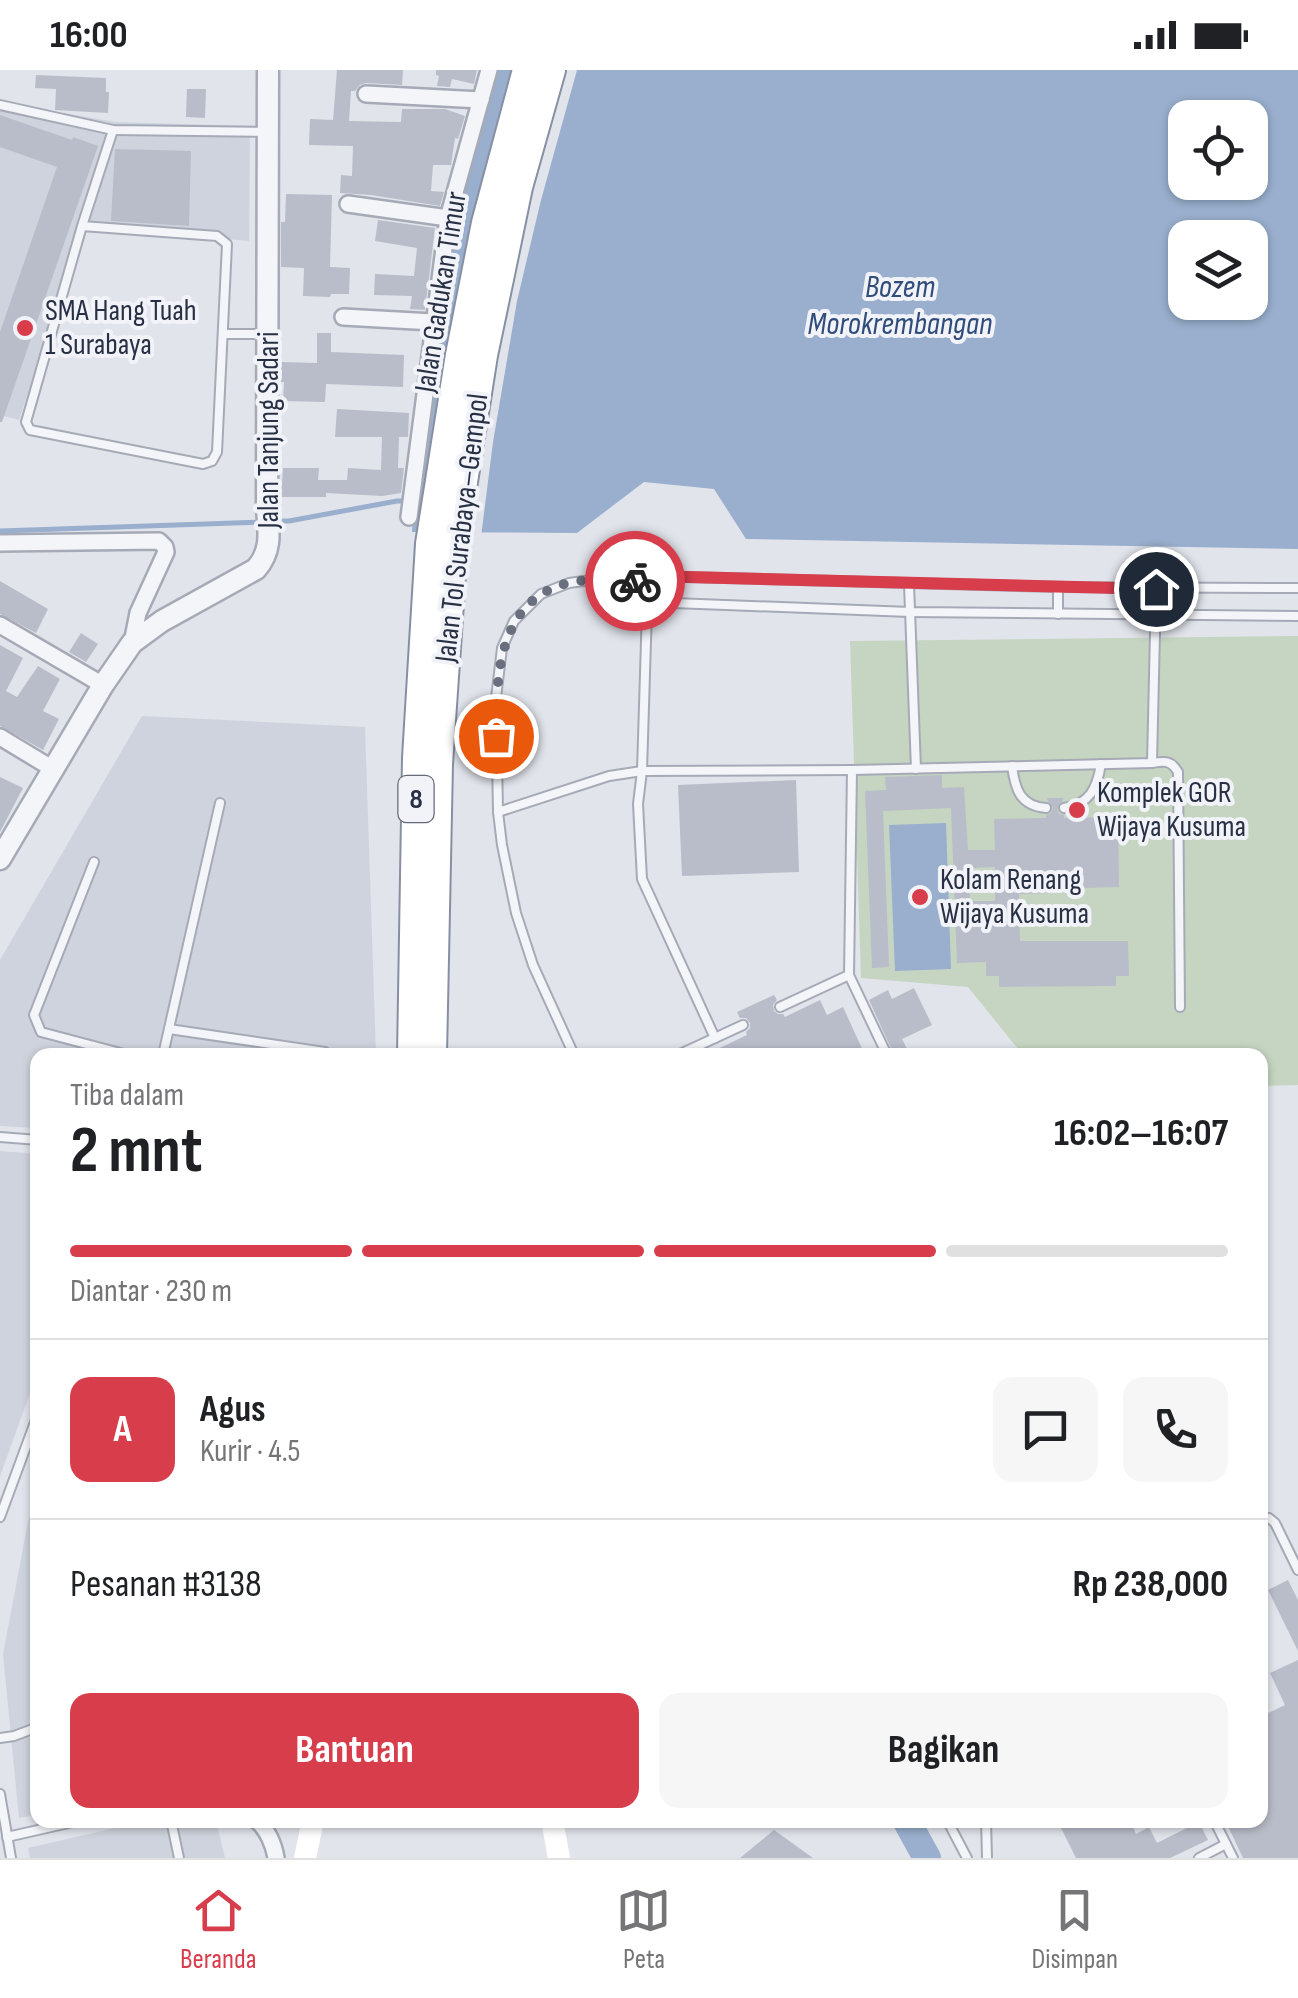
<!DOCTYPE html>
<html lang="id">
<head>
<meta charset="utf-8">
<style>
  body { margin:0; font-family:"Sofia Sans Condensed",sans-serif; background:#f6f6f6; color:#202124; height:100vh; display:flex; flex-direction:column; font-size:38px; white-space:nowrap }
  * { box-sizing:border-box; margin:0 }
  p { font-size:32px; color:#757577 }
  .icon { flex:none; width:55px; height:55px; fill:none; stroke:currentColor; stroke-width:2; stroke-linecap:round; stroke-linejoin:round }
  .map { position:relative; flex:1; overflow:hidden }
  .details { position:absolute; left:30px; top:978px; width:1238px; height:780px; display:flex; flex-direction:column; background:#fff; border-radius:20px; box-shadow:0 2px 8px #0004 }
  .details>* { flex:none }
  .tools { position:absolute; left:1168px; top:30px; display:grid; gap:20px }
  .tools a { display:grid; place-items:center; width:100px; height:100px; border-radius:20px; background:#fff; box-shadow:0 2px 8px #0004; font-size:50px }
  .pin { position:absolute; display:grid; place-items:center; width:85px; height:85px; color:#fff; margin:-42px; border:5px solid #fff; border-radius:50%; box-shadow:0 2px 10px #0007 }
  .courier { position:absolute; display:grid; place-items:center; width:100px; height:100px; margin:-50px; border:8px solid #d83d4c; border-radius:50%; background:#fff; color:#222; box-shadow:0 2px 12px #0007 }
  .overview em { font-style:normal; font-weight:700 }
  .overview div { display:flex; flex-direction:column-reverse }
  .overview { display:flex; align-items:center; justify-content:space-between; height:170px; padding:0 40px }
  h1 { font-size:65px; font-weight:700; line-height:75px }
  .bar { display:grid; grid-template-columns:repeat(4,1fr); gap:15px 10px; align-content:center; height:120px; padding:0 40px }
  .bar i { height:12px; border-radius:8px; background:#e0e0e0 }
  .bar .current { background:#d83d4c }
  .bar p { grid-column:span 4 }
  .line { display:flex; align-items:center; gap:25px; padding:0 40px; border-top:2px solid #e0e0e0 }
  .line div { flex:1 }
  .round { display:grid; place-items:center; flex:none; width:105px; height:105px; border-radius:20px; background:#f6f6f6 }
  .primary-button { display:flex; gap:20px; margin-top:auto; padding:20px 40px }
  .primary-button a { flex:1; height:115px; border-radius:20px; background:#d83d4c; color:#fff; font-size:40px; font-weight:700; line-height:115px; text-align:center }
  .primary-button a+a { background:#f6f6f6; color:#202124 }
  .status { display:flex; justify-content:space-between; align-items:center; height:70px; padding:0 50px; background:#fff; direction:ltr }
  .status svg { height:28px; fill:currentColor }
  .dock { display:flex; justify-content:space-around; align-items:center; height:140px; border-top:2px solid #e0e0e0; background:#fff; font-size:28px; color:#757577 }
  .dock a { display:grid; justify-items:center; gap:5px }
  .dock .current { color:#d83d4c }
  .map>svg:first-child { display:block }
</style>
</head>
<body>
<div class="status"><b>16:00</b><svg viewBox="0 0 49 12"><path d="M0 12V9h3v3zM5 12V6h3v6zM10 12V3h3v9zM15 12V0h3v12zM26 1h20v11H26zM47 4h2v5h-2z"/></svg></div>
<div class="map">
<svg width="1298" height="1788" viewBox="0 0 1298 1788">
  <rect width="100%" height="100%" fill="#e1e4eb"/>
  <g fill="#cfd3dd">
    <path d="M0,32L116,52L250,56L249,171L83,156L19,350L0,345Z"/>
    <path d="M142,646L365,657L376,985H38L37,1058L0,1056V890Z"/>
    <path d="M0,1081L38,1084L37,1304L0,1406Z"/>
    <path d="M37,1425V1745L19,1748L3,1584L28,1452Z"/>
    <path d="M150,1750H216L225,1788H30L28,1778Z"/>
  </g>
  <path fill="#c5d5c1" d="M1298,566V1015L1260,1016V985H1023L968,917L861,908L850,571Z"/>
  <g fill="#99afcd" fill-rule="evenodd">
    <path d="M495,0H1298V479L746,469L714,419L644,412L577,463L412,462L414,432L449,154ZM1185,48H1250V112H1185ZM1185,168H1250V232H1185Z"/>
    <path d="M946,753L951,899L895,901L889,755Z"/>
  </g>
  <path fill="#e1e4eb" d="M519,0H577L541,130L517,231L493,372L481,467L426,461Z"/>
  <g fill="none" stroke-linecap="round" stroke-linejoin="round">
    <g stroke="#99afcd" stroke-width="5">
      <path d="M273,451H289L397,431H410"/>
      <path d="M0,461L262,452"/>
    </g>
    <path stroke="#99afcd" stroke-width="28" d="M906,1750L927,1788"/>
  </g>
  <g fill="#b8bdc9" fill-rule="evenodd">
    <path d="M337,0H403L402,15L366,13L360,15L355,21H351L349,51L401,52L402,39H445L465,46L458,69L455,68L451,95H433L431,121L444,122L440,136L371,125L340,123L341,105L352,106L353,76L309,75L310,49L333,50Z"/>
    <path d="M436,0H477L474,14L452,9L450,17L437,16L439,6L436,5Z"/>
    <path d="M36,5L106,8V22H109L108,43L55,40L56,19L35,18Z"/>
    <path d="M187,19H206L205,48L186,47Z"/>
    <path d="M0,45L72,70L73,67L98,76L2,352H0V262L57,97L0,77Z"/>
    <path d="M115,79L191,81L189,156L111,151Z"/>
    <path d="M286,124L332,125L330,197L350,198L349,224H331L330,227L303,226L304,198L281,197V152H285Z"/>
    <path d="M378,150L435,158L425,240L410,239L412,226L374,225L375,204L414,206L417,178L375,171Z"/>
    <path d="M317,263H331V282L404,285L403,317L326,314L325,332L283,331L284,312H281V292L317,293Z"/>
    <path d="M337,339L409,343L408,367H399L398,398H404L401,423L382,426L326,423V427H281L283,398H319L318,410H347L348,398L381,400L382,367H335Z"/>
    <path d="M0,511L48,539L36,563L0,544Z"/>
    <path d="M81,563L98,574L86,592L69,582Z"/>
    <path d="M0,575L23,588L6,621L17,627L38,596L60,609L43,641L59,649L43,680L0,656Z"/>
    <path d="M942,705V718L964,717L968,780H995L994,749L1046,748V745L1051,743L1053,738L1046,728H1064L1057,739L1059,744L1064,745V748L1118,747L1119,817L1080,818V822L1019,824L1020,871H1128L1129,906H1116V916L999,917V906H986V892L957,893L951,738L883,741L889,897L872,898L865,721L886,720L885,707ZM995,797V831H970L969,798Z"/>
    <path d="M0,707L23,718L0,762Z"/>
    <path d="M796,710L799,802L682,806L678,715Z"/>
    <path d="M914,918L932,955L902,969L910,985H894L869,930L888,920L892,929Z"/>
    <path d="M774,925L777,930L773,935L774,941L778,944H783L785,947L820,930L827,945L843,937L865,985H705L747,965L746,962L750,958V953L746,948H740L737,942Z"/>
    <path d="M1288,1510L1298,1530V1581L1268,1520Z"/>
    <path d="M1298,1590V1788H1243L1225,1750H1260V1741L1265,1739L1260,1728V1647L1285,1635L1270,1603Z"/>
    <path d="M1057,1750H1130L1136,1764L1149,1757L1157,1773L1199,1752L1208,1770L1170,1788H1076Z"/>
    <path d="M774,1760L813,1788H740Z"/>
  </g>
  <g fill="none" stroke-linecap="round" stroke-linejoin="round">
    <g stroke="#a6aab6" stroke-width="12">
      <g id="service">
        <path d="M0,35L113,60L267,62"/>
        <path d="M82,156L217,166L227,174L217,382L212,391L203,394L30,360L26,352L82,156L113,60"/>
        <path d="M223,264H264"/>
        <path d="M648,506L642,701L638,734L642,809L715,968"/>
        <path d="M629,513L648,532L910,542L1298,546"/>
        <path d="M909,514L916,699"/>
        <path d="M1058,544V517"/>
        <path d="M1152,693C1165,691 1171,690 1178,702L1180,937"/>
        <path d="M1012,696C1015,719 1020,736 1046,738"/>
        <path d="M1064,738C1090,734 1097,718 1101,694"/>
        <path d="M498,742L609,706L642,701L852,700L1152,693L1156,519"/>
        <path d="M94,792L34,945L41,962L128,985"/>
        <path d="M849,905L887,985"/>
        <path d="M780,937L849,905L852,700"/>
        <path d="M169,959L325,982L328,985"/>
        <path d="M163,985L220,733"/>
        <path d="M574,985L533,895L516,843L502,775L498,742L496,628L502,578L514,551L541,524L569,513L598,509L629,513L648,506L1058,517L1298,518"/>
        <path d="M678,985L743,955"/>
        <path d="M0,1067L38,1070"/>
        <path d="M0,1447L38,1344"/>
        <path d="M1260,1448H1269L1275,1453L1298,1500"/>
        <path d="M0,1668L14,1666L38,1657"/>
        <path d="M0,1724L11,1788"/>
        <path d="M171,1750L179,1788"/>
        <path d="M947,1750L967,1788"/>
        <path d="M986,1750L987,1788"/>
        <path d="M1214,1750L1233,1788"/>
        <path d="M7,1767L82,1750"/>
        <path d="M1199,1788L1226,1774"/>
      </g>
    </g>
    <g stroke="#a6aab6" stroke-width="20">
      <g id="minor">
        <path d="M366,24L481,30"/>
        <path d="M348,134L448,148"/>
        <path d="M343,247L433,252"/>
        <path d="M409,447L448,148L489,0"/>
        <path d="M0,473L159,471L165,477L166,482L138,543L132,573"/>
        <path d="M0,555L103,615"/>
        <path d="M0,667L53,699"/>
        <path d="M256,1750C267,1758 274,1775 276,1788"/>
      </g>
    </g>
    <g stroke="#a6aab6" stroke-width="25">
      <path id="tertiary" d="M0,789L103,615L132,573L162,551L256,499C272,481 269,462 267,439L268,0"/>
    </g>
    <g stroke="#8790a3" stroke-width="32">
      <g id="motorway">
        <path d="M412,985L417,688L430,474L460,285L486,153L527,0"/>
        <path d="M432,985L438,694L453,475L483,285L500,204L518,117L551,0"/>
      </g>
    </g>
    <use href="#service" stroke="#f4f5f9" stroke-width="8"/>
    <use href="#minor" stroke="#f4f5f9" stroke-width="15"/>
    <use href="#tertiary" stroke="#f4f5f9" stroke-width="20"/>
    <g stroke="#fff" stroke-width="22">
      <path d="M552,1750L559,1788"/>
      <path d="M305,1788L313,1750"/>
    </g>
    <use href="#motorway" stroke="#fff" stroke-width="28"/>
  </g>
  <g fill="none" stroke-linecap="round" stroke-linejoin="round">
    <path stroke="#696f7e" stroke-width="10" stroke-dasharray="0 18" d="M496,666C496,605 498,527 573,512C580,511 589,509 596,509C609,509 622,514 635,511"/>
    <path stroke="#d83d4c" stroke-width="12" d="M635,511L648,506L1156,519"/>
  </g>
  <g fill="#d83d4c" stroke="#f1f3f8" stroke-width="4">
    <circle cx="25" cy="258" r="10"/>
    <circle cx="1077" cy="740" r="10"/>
    <circle cx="920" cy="827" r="10"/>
  </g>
  <g text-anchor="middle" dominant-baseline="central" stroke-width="8" stroke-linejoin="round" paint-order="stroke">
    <rect fill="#f1f3f8" stroke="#646a7a" stroke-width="2.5" x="398.5" y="706" width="35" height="46" rx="8"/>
    <g font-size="28" font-weight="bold" fill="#283044">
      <text x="416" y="729">8</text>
    </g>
    <g font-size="30" fill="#283044" stroke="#f1f3f8">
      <text transform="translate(441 222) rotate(-81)">Jalan Gadukan Timur</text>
      <text transform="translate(269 360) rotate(-90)">Jalan Tanjung Sadari</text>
      <text transform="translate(462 458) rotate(-83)">Jalan Tol Surabaya–Gempol</text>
    </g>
    <g font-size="30" fill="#283044" stroke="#f1f3f8" text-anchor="start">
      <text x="45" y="241">SMA Hang Tuah<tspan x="45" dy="34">1 Surabaya</tspan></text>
      <text x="1097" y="723">Komplek GOR<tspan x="1097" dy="34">Wijaya Kusuma</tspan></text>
      <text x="940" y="810">Kolam Renang<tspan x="940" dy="34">Wijaya Kusuma</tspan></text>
    </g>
    <g font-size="32" font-style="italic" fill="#2f4c7b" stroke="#f1f3f8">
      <text x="900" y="217">Bozem<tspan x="900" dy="37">Morokrembangan</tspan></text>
    </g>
  </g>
</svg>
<div class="tools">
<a><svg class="icon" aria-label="locate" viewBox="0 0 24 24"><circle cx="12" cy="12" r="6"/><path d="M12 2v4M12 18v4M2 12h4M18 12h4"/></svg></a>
<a><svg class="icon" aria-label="layers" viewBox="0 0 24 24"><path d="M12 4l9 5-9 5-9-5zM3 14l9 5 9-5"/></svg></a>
</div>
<div class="pin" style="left:496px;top:666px;background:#ea580c"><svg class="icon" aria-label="bag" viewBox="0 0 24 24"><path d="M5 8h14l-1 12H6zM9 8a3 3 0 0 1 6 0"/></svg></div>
<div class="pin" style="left:1156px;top:519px;background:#1f2937"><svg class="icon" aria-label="home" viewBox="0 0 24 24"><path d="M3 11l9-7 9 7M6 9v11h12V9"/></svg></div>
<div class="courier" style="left:635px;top:511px"><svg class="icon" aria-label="bike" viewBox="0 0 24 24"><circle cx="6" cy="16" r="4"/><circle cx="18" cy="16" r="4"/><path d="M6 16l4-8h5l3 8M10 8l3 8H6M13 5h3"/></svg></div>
<section class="details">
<div class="overview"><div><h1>2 mnt</h1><p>Tiba dalam</p></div><em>16:02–16:07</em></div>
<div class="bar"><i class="current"></i><i class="current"></i><i class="current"></i><i></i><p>Diantar · 230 m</p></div>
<div class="line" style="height:180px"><b class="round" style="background:#d83d4c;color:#fff">A</b><div><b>Agus</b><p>Kurir · 4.5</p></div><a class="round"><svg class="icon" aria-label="chat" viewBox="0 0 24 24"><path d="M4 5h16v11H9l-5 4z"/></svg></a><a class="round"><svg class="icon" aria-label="phone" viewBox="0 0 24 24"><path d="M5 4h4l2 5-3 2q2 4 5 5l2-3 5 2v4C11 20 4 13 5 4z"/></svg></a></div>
<div class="line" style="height:130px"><div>Pesanan #3138</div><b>Rp 238,000</b></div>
<div class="primary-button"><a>Bantuan</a><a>Bagikan</a></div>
</section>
</div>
<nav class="dock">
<a class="current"><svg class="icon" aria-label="home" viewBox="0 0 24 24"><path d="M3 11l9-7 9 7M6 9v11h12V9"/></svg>Beranda</a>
<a><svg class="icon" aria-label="map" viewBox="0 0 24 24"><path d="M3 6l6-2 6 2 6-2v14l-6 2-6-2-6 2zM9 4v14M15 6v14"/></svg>Peta</a>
<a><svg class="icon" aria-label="saved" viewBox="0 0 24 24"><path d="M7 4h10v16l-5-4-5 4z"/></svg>Disimpan</a>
</nav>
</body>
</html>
